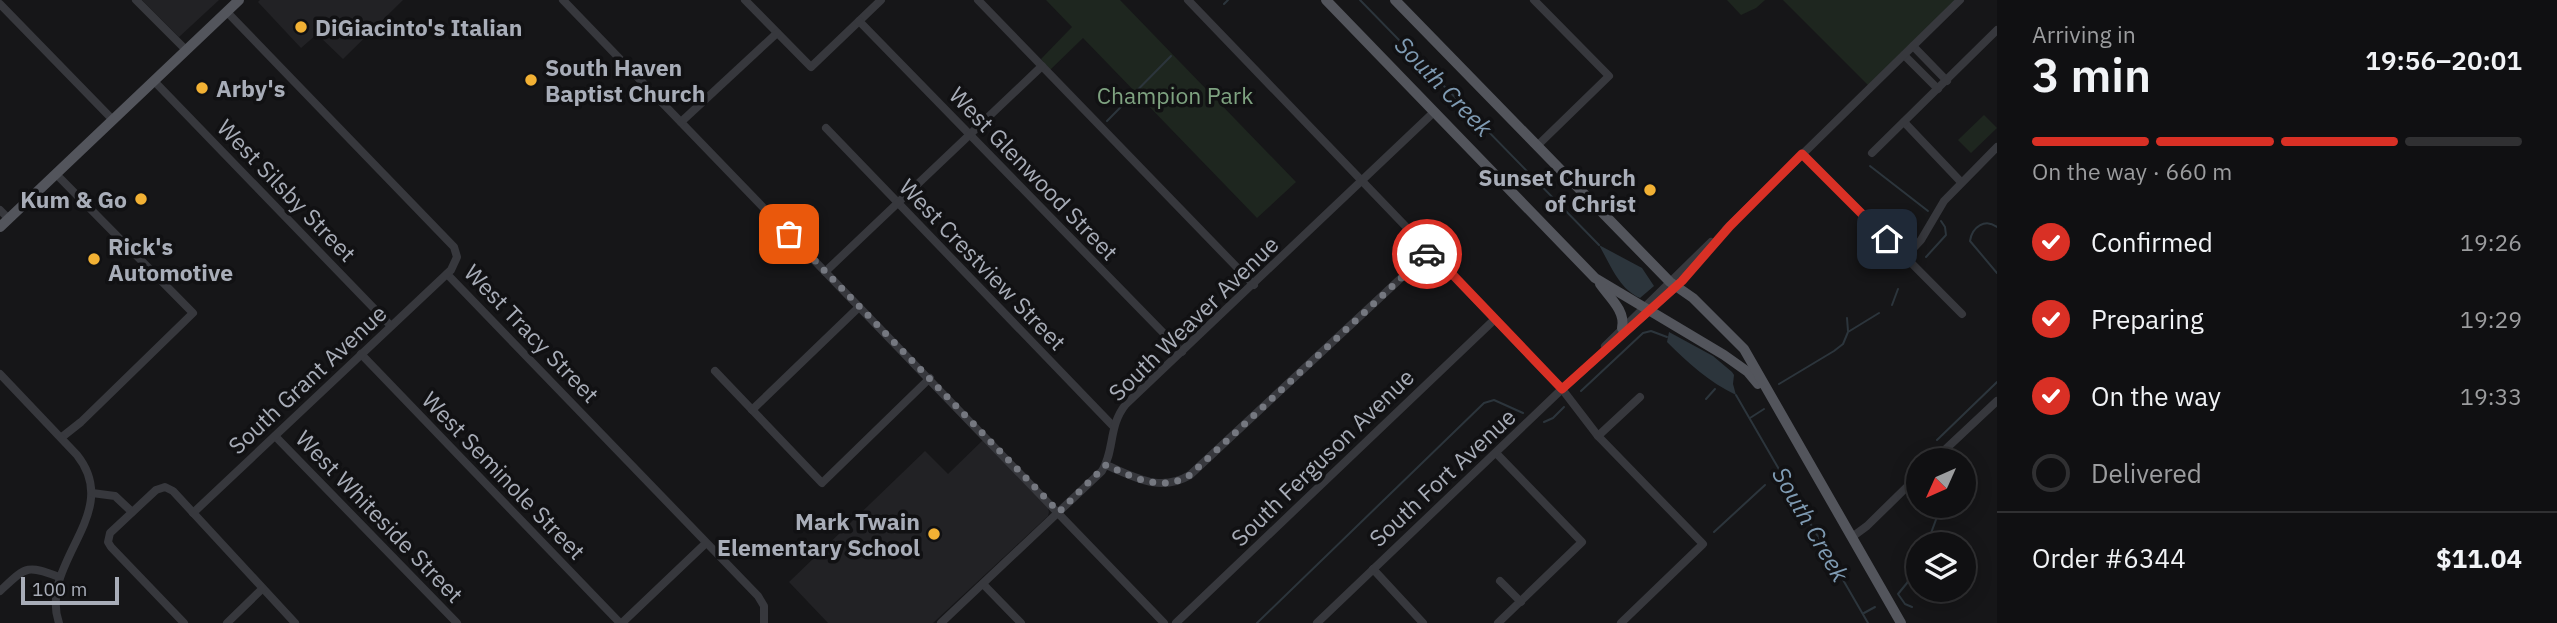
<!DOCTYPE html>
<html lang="en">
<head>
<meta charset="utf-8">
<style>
  body { margin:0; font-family:"IBM Plex Sans",sans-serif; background:#19191b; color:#f1f3f6; height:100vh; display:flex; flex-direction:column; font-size:26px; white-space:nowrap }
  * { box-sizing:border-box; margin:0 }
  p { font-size:23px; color:#9c9d9f }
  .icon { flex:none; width:38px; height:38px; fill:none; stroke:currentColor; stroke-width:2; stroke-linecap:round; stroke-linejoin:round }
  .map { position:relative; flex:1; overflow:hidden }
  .side { display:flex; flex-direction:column; background:#101012; width:560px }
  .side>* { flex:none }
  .needle { width:46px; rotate:225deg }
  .fabs { position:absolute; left:1906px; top:448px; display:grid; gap:14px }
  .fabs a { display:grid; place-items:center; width:70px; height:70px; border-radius:50%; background:#101012; box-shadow:0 4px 18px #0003,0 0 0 2px #303032; font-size:35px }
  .scale { position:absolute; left:21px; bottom:18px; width:98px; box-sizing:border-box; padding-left:7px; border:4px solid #a8adb8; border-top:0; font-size:19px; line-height:24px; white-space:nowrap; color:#a8adb8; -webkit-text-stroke:5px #111113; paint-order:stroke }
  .pin { position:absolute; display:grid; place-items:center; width:60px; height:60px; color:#fff; margin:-30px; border-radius:14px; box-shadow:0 4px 10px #0006 }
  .courier { position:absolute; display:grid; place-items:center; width:70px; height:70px; margin:-35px; border:5px solid #d93025; border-radius:50%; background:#fff; color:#222; box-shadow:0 2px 9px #0007 }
  .summary em { font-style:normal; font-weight:600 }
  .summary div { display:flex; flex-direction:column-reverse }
  .summary { display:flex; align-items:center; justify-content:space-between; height:119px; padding:0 35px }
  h1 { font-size:46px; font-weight:600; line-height:52px }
  .bar { display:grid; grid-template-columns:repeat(4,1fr); gap:10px 7px; align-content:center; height:84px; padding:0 35px }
  .bar i { height:9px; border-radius:5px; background:#303032 }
  .bar .selected { background:#d93025 }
  .bar p { grid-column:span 4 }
  .line { display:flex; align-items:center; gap:18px; padding:0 35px; border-top:2px solid #303032 }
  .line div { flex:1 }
  ol { padding:0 35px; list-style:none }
  li { display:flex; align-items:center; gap:21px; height:77px }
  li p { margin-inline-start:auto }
  li .icon { padding:7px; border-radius:50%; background:#d93025; color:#fff; stroke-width:4 }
  li:last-child { color:#9c9d9f }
  li i { width:38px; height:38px; border:4px solid #303032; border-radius:50% }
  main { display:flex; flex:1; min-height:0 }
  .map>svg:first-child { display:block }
</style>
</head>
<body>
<main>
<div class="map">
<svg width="1997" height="623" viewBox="0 0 1997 623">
  <rect width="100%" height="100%" fill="#161618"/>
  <g fill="#222225">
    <path d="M142,0H219L179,37Z"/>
    <path d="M260,0H403L343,59L317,34L301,48L258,2Z"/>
    <path d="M983,440L1048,508L1049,512L1048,516L933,623H828L789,582L925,451L948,474Z"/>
  </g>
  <g fill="#1e261f">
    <path d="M1046,0H1120L1296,182L1257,218L1083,38L1050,70L1041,59L1072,27Z"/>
    <path d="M1727,0H1765L1756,8L1741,15Z"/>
    <path d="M1783,0H1955L1868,85Z"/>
    <path d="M1984,115L1997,128L1971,153L1958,140Z"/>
  </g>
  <g fill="#2c353c">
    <path d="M1599,245L1642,268L1654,286L1640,298C1619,289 1610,264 1599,245Z"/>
    <path d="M1669,332L1713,356L1732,372L1734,375L1733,384L1736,395C1709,382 1688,363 1667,342Z"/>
  </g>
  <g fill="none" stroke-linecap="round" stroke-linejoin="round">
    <g stroke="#2c353c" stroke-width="2">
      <path d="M1360,0L1599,245"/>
      <path d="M1224,4L1228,0"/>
      <path d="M1107,121L1171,56"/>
      <path d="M1870,166L1928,211"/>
      <path d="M1997,227C1985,218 1972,227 1970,241L1997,273"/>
      <path d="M1926,257L1946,235L1945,227L1941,221"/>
      <path d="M1892,305L1898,289"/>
      <path d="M1847,318L1848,331"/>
      <path d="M1779,384L1834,351L1843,344L1848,332L1879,313"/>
      <path d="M1581,391L1643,333L1651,331L1667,337"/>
      <path d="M1736,395L1868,623"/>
      <path d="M1706,399L1715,389"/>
      <path d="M1750,418L1764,409"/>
      <path d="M1544,422L1553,418L1564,407"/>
      <path d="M1937,440L1997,382"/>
      <path d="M1772,479L1784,478"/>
      <path d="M1714,532L1765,485"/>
      <path d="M1927,544L1941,506"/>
      <path d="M1912,607L1905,604L1898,594L1907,583L1918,562"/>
      <path d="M1864,613L1875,607"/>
      <path d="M1257,623L1484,403L1494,400L1523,413"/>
    </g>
    <g stroke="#37383d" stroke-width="8">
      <path d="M136,0L186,50"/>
      <path d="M563,0L1164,623"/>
      <path d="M745,0L811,67L881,0"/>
      <path d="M978,0L1254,285"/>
      <path d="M1188,0L1562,389L1598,436L1703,544L1621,623"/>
      <path d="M1534,0L1609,76L1537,146"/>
      <path d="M0,4L113,120"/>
      <path d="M859,21L1182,352"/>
      <path d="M1913,46L1947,81"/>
      <path d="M1904,55L1938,89"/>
      <path d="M154,81L391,326"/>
      <path d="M681,122L777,33"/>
      <path d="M1904,122L1961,182"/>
      <path d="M826,128L1113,426"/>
      <path d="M1872,153L1997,30"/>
      <path d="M1803,154L1962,314"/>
      <path d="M56,174L193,313L81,422L62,437"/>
      <path d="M0,210L9,219"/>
      <path d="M1726,229L1960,0"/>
      <path d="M1905,257L1921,240L1944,201L1997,147"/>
      <path d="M825,272L1042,66"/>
      <path d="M447,274L758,596L764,606V623"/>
      <path d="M1605,346L1711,242"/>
      <path d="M361,354L620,623"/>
      <path d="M715,371L822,483L930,378"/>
      <path d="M0,374L77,455C124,514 38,562 59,623"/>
      <path d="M752,410L859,307"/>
      <path d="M275,436L457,623"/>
      <path d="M1598,436L1640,397"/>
      <path d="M1496,453L1582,542L1498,623"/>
      <path d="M1934,460L1997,401"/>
      <path d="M1106,465C1135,477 1160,493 1190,475L1430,251"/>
      <path d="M92,493L115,496L132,512"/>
      <path d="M193,513L451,270L457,257L454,247L227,12"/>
      <path d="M1852,537L1867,526L1918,476"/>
      <path d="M1373,569L1423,623"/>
      <path d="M1500,581L1521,602"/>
      <path d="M983,584L1021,623"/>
      <path d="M0,591C26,567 26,564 59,577"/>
      <path d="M184,623L111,547L108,542L110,533L156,490L165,487L173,491L295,623"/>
      <path d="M227,623L262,589"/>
      <path d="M622,623L706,543"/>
      <path d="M941,623L1102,471C1115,450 1108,426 1126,404L1434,112"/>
      <path d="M1176,623L1495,319"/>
      <path d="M1317,623L1562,389L1676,287L1729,226"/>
    </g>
    <g stroke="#53555c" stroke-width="10">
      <path d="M1326,0L1595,278L1724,355L1748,372L1758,384"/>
      <path d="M1395,0L1670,282L1693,298L1744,349L1901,623"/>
      <path d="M0,227L239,0"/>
      <path d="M1600,284C1609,297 1626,311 1622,328"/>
    </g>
  </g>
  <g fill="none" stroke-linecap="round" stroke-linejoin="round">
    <path stroke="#757880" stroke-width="7" stroke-dasharray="0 12.6" d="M789,234L1059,512L1106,465C1134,477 1160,493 1190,475L1427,254"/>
    <path stroke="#d93025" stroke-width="9" d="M1427,254L1430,251L1562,389L1682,281L1730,226L1802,154L1887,239"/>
  </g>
  <g fill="#f2b134" stroke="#111113" stroke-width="2.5">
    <circle cx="301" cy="27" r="7"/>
    <circle cx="531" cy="80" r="7"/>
    <circle cx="202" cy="88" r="7"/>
    <circle cx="1650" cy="190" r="7"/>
    <circle cx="141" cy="199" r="7"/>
    <circle cx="94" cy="259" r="7"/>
    <circle cx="934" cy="534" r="7"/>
  </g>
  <g text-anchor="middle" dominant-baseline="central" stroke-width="7" stroke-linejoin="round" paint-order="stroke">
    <g font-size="23" font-weight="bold" fill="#a8adb8" stroke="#111113" text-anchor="start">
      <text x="315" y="27">DiGiacinto's Italian</text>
      <text x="545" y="67">South Haven<tspan x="545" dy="26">Baptist Church</tspan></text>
      <text x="216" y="88">Arby's</text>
      <text x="1636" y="177" text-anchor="end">Sunset Church<tspan x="1636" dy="26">of Christ</tspan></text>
      <text x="127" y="199" text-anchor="end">Kum &amp; Go</text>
      <text x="108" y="246">Rick's<tspan x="108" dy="26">Automotive</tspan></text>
      <text x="920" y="521" text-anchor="end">Mark Twain<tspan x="920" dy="26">Elementary School</tspan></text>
    </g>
    <g font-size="23" fill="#7fa381" stroke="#111113">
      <text x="1175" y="95">Champion Park</text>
    </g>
    <g font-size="23" fill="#a8adb8" stroke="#111113">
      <text transform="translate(1034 173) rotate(46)">West Glenwood Street</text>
      <text transform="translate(287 190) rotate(46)">West Silsby Street</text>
      <text transform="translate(983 264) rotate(46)">West Crestview Street</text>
      <text transform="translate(1193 318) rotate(-44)">South Weaver Avenue</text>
      <text transform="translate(532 333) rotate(46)">West Tracy Street</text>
      <text transform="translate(307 379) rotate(-43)">South Grant Avenue</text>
      <text transform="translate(1322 457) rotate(-44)">South Ferguson Avenue</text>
      <text transform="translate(504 475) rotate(46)">West Seminole Street</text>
      <text transform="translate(1442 477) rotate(-43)">South Fort Avenue</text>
      <text transform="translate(380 516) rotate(46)">West Whiteside Street</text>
    </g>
    <g font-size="24" font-style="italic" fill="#7f9bb3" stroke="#111113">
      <text transform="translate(1444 86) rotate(46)">South Creek</text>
      <text transform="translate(1811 524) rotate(60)">South Creek</text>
    </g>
  </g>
</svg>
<div class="fabs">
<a><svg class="needle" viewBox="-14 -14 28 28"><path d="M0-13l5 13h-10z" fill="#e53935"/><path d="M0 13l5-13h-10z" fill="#9c9d9f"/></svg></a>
<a><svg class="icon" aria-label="layers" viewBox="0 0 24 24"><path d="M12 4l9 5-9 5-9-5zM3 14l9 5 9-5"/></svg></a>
</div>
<div class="scale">100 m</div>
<div class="pin" style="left:789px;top:234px;background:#ea580c"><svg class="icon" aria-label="bag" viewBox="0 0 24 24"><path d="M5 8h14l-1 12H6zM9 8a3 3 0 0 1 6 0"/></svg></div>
<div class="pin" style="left:1887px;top:239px;background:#1f2937"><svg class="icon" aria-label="home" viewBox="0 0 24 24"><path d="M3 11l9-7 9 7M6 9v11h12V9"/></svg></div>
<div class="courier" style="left:1427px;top:254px"><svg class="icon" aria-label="car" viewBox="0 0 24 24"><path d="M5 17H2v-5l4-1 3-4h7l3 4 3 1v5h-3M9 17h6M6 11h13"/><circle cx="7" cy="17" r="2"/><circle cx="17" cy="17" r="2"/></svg></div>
</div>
<section class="side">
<div class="summary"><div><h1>3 min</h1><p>Arriving in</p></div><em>19:56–20:01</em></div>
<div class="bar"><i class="selected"></i><i class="selected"></i><i class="selected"></i><i></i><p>On the way · 660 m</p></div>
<ol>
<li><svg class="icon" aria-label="check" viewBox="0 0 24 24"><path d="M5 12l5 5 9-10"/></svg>Confirmed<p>19:26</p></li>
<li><svg class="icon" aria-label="check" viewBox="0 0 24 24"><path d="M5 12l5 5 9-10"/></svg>Preparing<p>19:29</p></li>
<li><svg class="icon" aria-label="check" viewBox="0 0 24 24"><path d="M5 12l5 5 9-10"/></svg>On the way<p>19:33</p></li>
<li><i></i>Delivered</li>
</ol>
<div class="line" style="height:91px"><div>Order #6344</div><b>$11.04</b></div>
</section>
</main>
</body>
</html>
